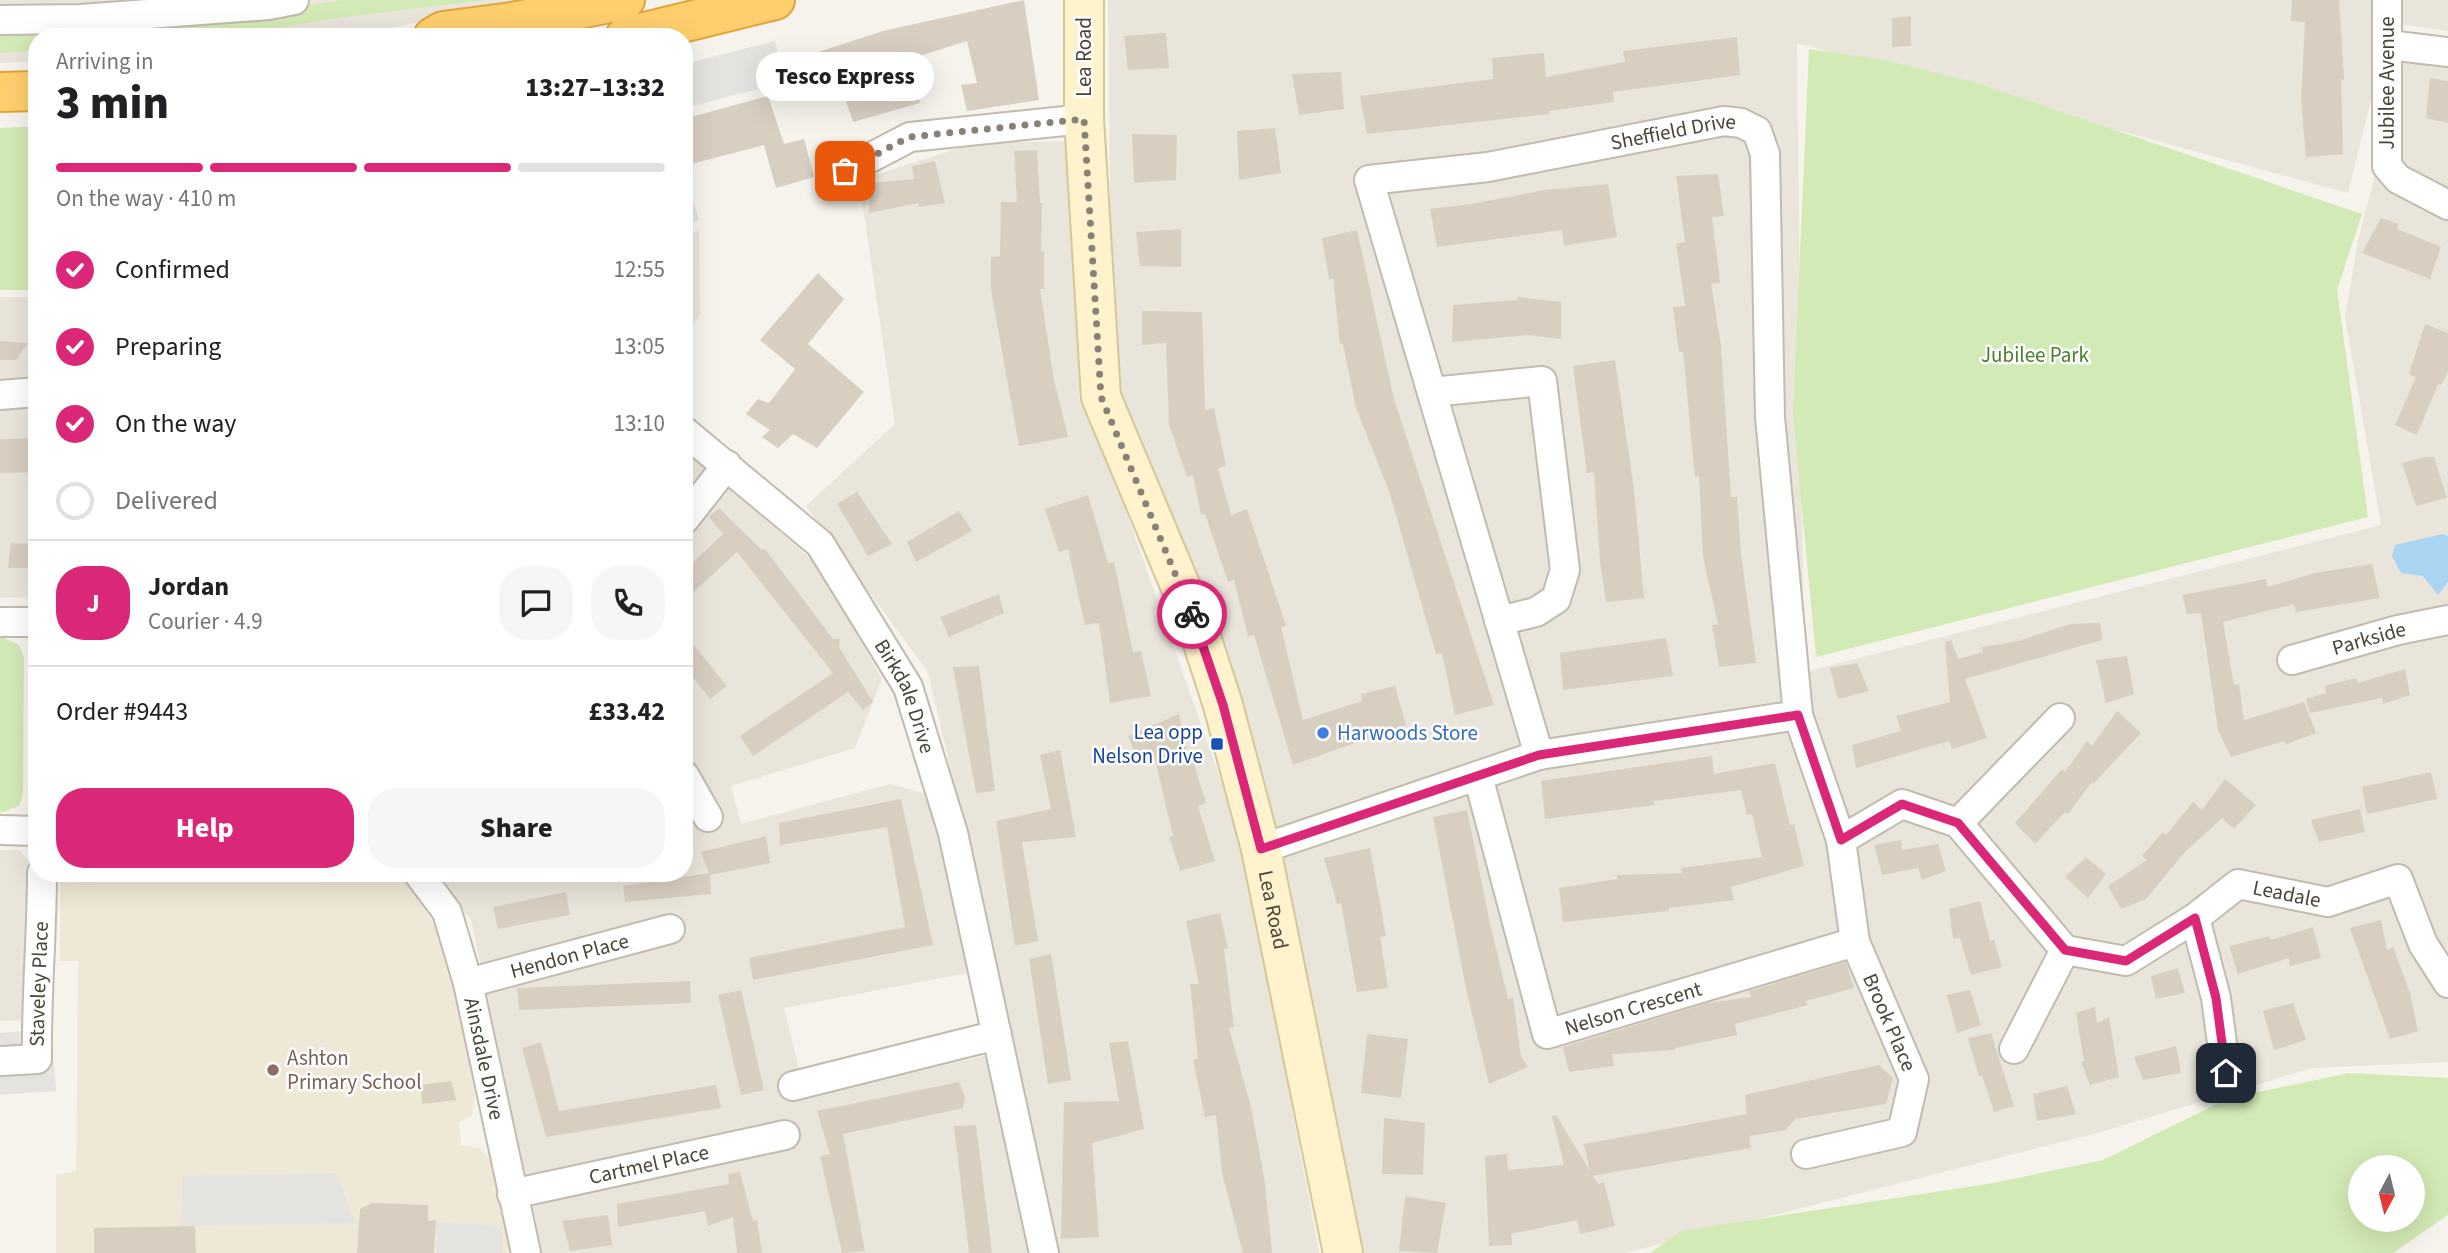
<!DOCTYPE html>
<html lang="en">
<head>
<meta charset="utf-8">
<style>
  body { margin:0; font-family:"Source Sans 3",sans-serif; background:#f6f6f6; color:#202124; height:100vh; display:flex; flex-direction:column; font-size:26px; white-space:nowrap }
  * { box-sizing:border-box; margin:0 }
  p { font-size:23px; color:#757577 }
  .icon { flex:none; width:38px; height:38px; fill:none; stroke:currentColor; stroke-width:2; stroke-linecap:round; stroke-linejoin:round }
  .map { position:relative; flex:1; overflow:hidden }
  .panel { position:absolute; left:28px; top:28px; width:665px; height:854px; display:flex; flex-direction:column; background:#fff; border-radius:28px; box-shadow:0 7px 28px #0002 }
  .panel>* { flex:none }
  .needle { width:46px; rotate:187deg }
  .buttons { position:absolute; left:2348px; top:1155px; display:grid; gap:14px }
  .buttons a { display:grid; place-items:center; width:77px; height:77px; border-radius:50%; background:#fff; box-shadow:0 7px 28px #0002; font-size:35px }
  .pin { position:absolute; display:grid; place-items:center; width:60px; height:60px; color:#fff; margin:-30px; border-radius:14px; box-shadow:0 4px 10px #0006 }
  .courier { position:absolute; display:grid; place-items:center; width:70px; height:70px; margin:-35px; border:5px solid #db2777; border-radius:50%; background:#fff; color:#222; box-shadow:0 2px 9px #0007 }
  .bubble { position:absolute; height:49px; border-radius:24px; background:#fff; box-shadow:0 7px 28px #0002; font-size:23px; font-weight:800; line-height:49px; text-align:center }
  .head em { font-style:normal; font-weight:800 }
  .head div { display:flex; flex-direction:column-reverse }
  .head { display:flex; align-items:center; justify-content:space-between; height:119px; padding:0 28px }
  h1 { font-size:46px; font-weight:800; line-height:52px }
  .bar { display:grid; grid-template-columns:repeat(4,1fr); gap:10px 7px; align-content:center; height:84px; padding:0 28px }
  .bar i { height:9px; border-radius:5px; background:#e0e0e0 }
  .bar .current { background:#db2777 }
  .bar p { grid-column:span 4 }
  .line { display:flex; align-items:center; gap:18px; padding:0 28px; border-top:2px solid #e0e0e0 }
  .line div { flex:1 }
  .round { display:grid; place-items:center; flex:none; width:74px; height:74px; border-radius:28px; background:#f6f6f6 }
  ol { padding:0 28px; list-style:none }
  li { display:flex; align-items:center; gap:21px; height:77px }
  li p { margin-inline-start:auto }
  li .icon { padding:7px; border-radius:50%; background:#db2777; color:#fff; stroke-width:4 }
  li:last-child { color:#757577 }
  li i { width:38px; height:38px; border:4px solid #e0e0e0; border-radius:50% }
  .button { display:flex; gap:14px; margin-top:auto; padding:14px 28px }
  .button a { flex:1; height:80px; border-radius:28px; background:#db2777; color:#fff; font-size:28px; font-weight:800; line-height:80px; text-align:center }
  .button a+a { background:#f6f6f6; color:#202124 }
  .map>svg:first-child { display:block }
</style>
</head>
<body>
<div class="map">
<svg width="2448" height="1253" viewBox="0 0 2448 1253">
  <rect width="100%" height="100%" fill="#f6f3ec"/>
  <g fill="#eae5da">
    <path d="M0,0H548L335,37H37V61L0,63Z"/>
    <path d="M1108,0H2448V31L2390,23L2348,193L1797,43L1804,672L2381,525L2345,317L2358,241L2404,62L2448,67V1062L2312,1068L2101,1132L1625,1253H1363L1265,796L1112,392Z"/>
    <path d="M1072,141L1083,389L1241,838L1319,1253H542L471,920L432,873H684V450L817,564L882,679L855,748L731,786L741,824L890,784L933,796L973,972L784,1008L806,1097L988,1055L1019,1062L928,672L806,506L895,424L859,180L975,143Z"/>
    <path d="M699,230L700,314L684,340V235Z"/>
    <path d="M0,297H37V597L0,598Z"/>
    <path d="M0,850H19L29,861L27,1020L0,1021Z"/>
  </g>
  <path fill="#efe8d6" d="M60,873H395L410,887L435,926L458,996L475,1095L472,1115L459,1122L461,1145L479,1148L490,1159L511,1253H56V1175L76,1171L78,961H60Z"/>
  <g fill="#d2eab5" fill-rule="evenodd">
    <path d="M344,0H488L343,17L222,37H37V51L0,53V29L256,13Z"/>
    <path d="M1809,49L1884,60L1977,83L2362,214L2337,290L2368,517L1816,657L1793,413Z"/>
    <path d="M37,126V290H0V128Z"/>
    <path d="M0,636L19,645L24,657L23,794L19,806L0,813Z"/>
    <path d="M2349,1073L2448,1078V1215L2393,1253H1650L1681,1231L1994,1183L2103,1160L2229,1098ZM2361,1167H2413V1220H2361Z"/>
  </g>
  <g fill="#e5e3e0">
    <path d="M775,41L785,82L684,108V64Z"/>
    <path d="M684,171L699,220L684,225Z"/>
    <path d="M51,1029L56,1091L0,1095V1033Z"/>
    <path d="M336,1173L355,1223L181,1226L183,1176Z"/>
    <path d="M436,1222L502,1226V1253H437Z"/>
  </g>
  <path fill="#a9d4f2" d="M2443,534L2448,536V582L2438,595L2423,576L2401,573L2392,556L2395,545Z"/>
  <g fill="#d8cfc1">
    <path d="M1024,0L1039,100L967,111L961,85L977,83L967,41L831,84L818,52L883,31Z"/>
    <path d="M2292,0H2339L2344,80L2341,79L2343,154L2306,157L2301,101L2305,22L2291,21Z"/>
    <path d="M1911,16V46L1892,47V18Z"/>
    <path d="M1166,33L1169,68L1128,70L1124,36Z"/>
    <path d="M1737,37L1740,75L1613,92L1614,102L1549,111V114L1367,134L1360,96L1493,79L1492,58L1544,53L1546,77L1625,62L1623,51Z"/>
    <path d="M1341,72L1344,109L1299,115L1292,74Z"/>
    <path d="M2430,78L2448,81V123L2426,118Z"/>
    <path d="M918,91L920,103L853,122L846,101Z"/>
    <path d="M768,96L784,144L804,139L814,177L776,188L764,145L684,166V119Z"/>
    <path d="M1275,128L1281,173L1239,180L1237,131Z"/>
    <path d="M1132,134L1177,135L1176,180L1134,183Z"/>
    <path d="M1037,150L1040,203H1042L1041,252L1044,251V289H1040L1054,380L1068,437L1019,446L991,290V257L1000,256L1001,202H1017L1014,151Z"/>
    <path d="M935,161L945,203L919,207L918,203L869,213V183L914,179L912,166Z"/>
    <path d="M1718,174L1724,216L1712,217L1720,282L1711,284L1721,346L1731,497H1737L1741,554L1756,663L1719,667L1712,625L1718,624L1703,557L1699,476L1695,477L1683,352H1679L1673,307L1685,306L1676,244L1685,242L1676,176Z"/>
    <path d="M1608,184L1617,237L1564,246L1562,230L1437,247L1430,209L1472,204L1544,190Z"/>
    <path d="M2381,218L2399,224L2397,229L2441,247L2430,279L2362,253Z"/>
    <path d="M1181,229V267L1140,266L1136,232Z"/>
    <path d="M1357,230L1394,399L1494,705L1455,715L1442,653L1436,654L1389,491L1356,408L1343,344H1340L1333,279H1329L1322,238Z"/>
    <path d="M818,273L844,299L808,344L864,392L817,448L793,434L778,448L762,437L770,430L746,414L758,399L769,403L795,369L760,340Z"/>
    <path d="M1517,297L1561,302V339L1528,335L1452,342L1453,305L1517,300Z"/>
    <path d="M1142,311L1202,312L1205,410L1214,408L1226,466L1218,468L1231,515L1247,509L1272,583L1286,626L1281,627L1303,720L1362,701L1361,694L1395,686L1406,725L1293,765L1254,635L1248,636L1234,580L1228,582L1205,514L1201,515L1193,475L1187,477L1169,424L1166,343L1142,345Z"/>
    <path d="M2425,324L2448,333V372L2441,385L2438,384L2417,435L2395,425L2416,377L2409,374Z"/>
    <path d="M0,341L28,343L16,360H0Z"/>
    <path d="M1615,360L1634,489L1644,598L1606,602L1600,561L1594,472L1587,473L1573,366Z"/>
    <path d="M37,438V472L0,473V439Z"/>
    <path d="M2426,457H2434L2447,498L2416,506L2402,463Z"/>
    <path d="M857,492L892,544L868,556L837,504Z"/>
    <path d="M1088,495L1108,563L1114,562L1133,652L1141,651L1151,696L1110,703L1099,623L1085,625L1068,549L1059,552L1045,509Z"/>
    <path d="M719,508L762,550L765,549L833,639H840L839,647L873,702L863,710L848,692L753,756L740,736L833,673L737,552L684,601V571L723,534L709,517Z"/>
    <path d="M959,511L972,531L916,562L907,542Z"/>
    <path d="M11,543L37,544V568H8Z"/>
    <path d="M2372,564L2380,598L2296,612L2294,604L2223,622L2234,685L2239,684L2244,720L2304,702L2316,733L2285,745L2284,741L2231,757L2218,730L2201,613L2187,614L2182,595L2266,579L2268,587L2315,573Z"/>
    <path d="M999,594L1004,613L949,637L940,617Z"/>
    <path d="M2100,623L2102,640L1965,679L1987,738L1952,749L1949,741L1856,768L1852,745L1901,731L1896,716L1950,702L1945,642L1951,640L1958,659L1983,652L1982,647L2018,641L2070,624Z"/>
    <path d="M684,633L727,686L710,699L684,666Z"/>
    <path d="M1666,638L1673,676L1563,690L1560,653Z"/>
    <path d="M2127,656L2134,694L2106,703L2096,660Z"/>
    <path d="M1857,663L1869,691L1838,699L1830,668Z"/>
    <path d="M979,666L995,791L976,793L953,667Z"/>
    <path d="M2405,669L2410,695L2383,704L2382,698L2310,713L2306,699L2326,693L2325,686L2356,678L2358,683Z"/>
    <path d="M2117,711L2141,733L2094,783L2092,782L2068,814L2065,812L2035,844L2015,823L2062,769L2065,772L2087,741L2092,746Z"/>
    <path d="M1179,714L1189,762L1193,761L1206,803L1198,806L1215,861L1180,871L1169,837L1173,836L1155,759L1140,764L1128,736Z"/>
    <path d="M1060,750L1076,837L1022,842L1038,941L1015,946L996,821L1051,809L1040,755Z"/>
    <path d="M1712,756L1714,774L1775,763L1790,825L1794,824L1804,866L1731,887L1734,900L1669,908V911L1563,922L1559,888L1617,879V875L1682,873L1681,868L1762,857L1752,814L1747,815L1741,790L1654,801L1655,805L1545,819L1541,781Z"/>
    <path d="M2431,772L2437,799L2367,814L2362,787Z"/>
    <path d="M2225,779L2256,805L2234,829L2222,818L2185,852L2146,899L2121,909L2108,886L2147,860L2142,856L2163,832L2166,835L2193,802L2202,810Z"/>
    <path d="M901,799L933,945L753,980L749,958L905,927L887,827L780,845L779,823Z"/>
    <path d="M2360,809L2365,832L2319,842L2311,820Z"/>
    <path d="M1467,810L1490,923L1508,999L1513,998L1521,1056L1528,1067L1489,1084L1466,989L1433,817Z"/>
    <path d="M766,836L770,863L710,875L711,894L625,902L623,886L709,873L701,852Z"/>
    <path d="M1901,840L1902,850L1938,844L1946,871L1922,880L1918,868L1882,875L1874,845Z"/>
    <path d="M1370,848L1386,936L1380,937L1388,988L1357,992L1341,903L1337,904L1324,858Z"/>
    <path d="M2086,857L2106,874L2088,898L2065,877Z"/>
    <path d="M566,892L570,915L498,929L493,907Z"/>
    <path d="M1980,901L1990,941L1994,940L2002,967L1971,975L1960,938L1953,939L1949,909Z"/>
    <path d="M1220,913L1228,948L1224,949L1234,1027L1229,1028L1251,1107L1265,1183L1272,1253H1243L1222,1173L1216,1115L1205,1117L1193,1060L1198,1058L1190,984H1199L1186,921Z"/>
    <path d="M2381,920L2387,950L2393,947L2410,993L2418,1031L2390,1039L2350,928Z"/>
    <path d="M2313,927L2321,958L2290,966L2289,958L2238,974L2229,946L2270,936L2271,940Z"/>
    <path d="M1051,954L1071,1080L1048,1084L1029,959Z"/>
    <path d="M1846,962L1854,988L1806,1001L1808,1005L1735,1024L1737,1035L1675,1048L1676,1050L1612,1054L1614,1066L1569,1072L1563,1047L1708,1003L1751,997L1749,991Z"/>
    <path d="M2178,968L2185,993L2156,999L2151,976Z"/>
    <path d="M690,981L691,1003L519,1010L517,988Z"/>
    <path d="M741,990L764,1090L741,1095L718,995Z"/>
    <path d="M1970,990L1981,1025L1957,1033L1947,995Z"/>
    <path d="M2293,1003L2306,1040L2274,1050L2263,1011Z"/>
    <path d="M2095,1007L2097,1023L2109,1017L2119,1077L2090,1085L2081,1062L2084,1061L2076,1013Z"/>
    <path d="M1991,1033L2014,1106L1994,1112L1982,1075L1979,1077L1968,1038Z"/>
    <path d="M1367,1034L1408,1039L1401,1098L1361,1093Z"/>
    <path d="M1128,1041L1144,1129L1092,1143L1099,1237L1061,1239L1064,1102L1119,1101L1109,1043Z"/>
    <path d="M541,1042L559,1111L716,1085L721,1108L546,1137L522,1048Z"/>
    <path d="M2176,1046L2181,1073L2143,1080L2134,1057Z"/>
    <path d="M1879,1065L1893,1078L1886,1104L1795,1119L1786,1130L1749,1136L1751,1148L1593,1176L1598,1184L1604,1182L1615,1226L1580,1234L1577,1220L1511,1234L1512,1245L1489,1246L1485,1156L1507,1154L1508,1170L1564,1165L1552,1116L1556,1115L1590,1171L1584,1144L1747,1114L1745,1095Z"/>
    <path d="M451,1081L456,1100L422,1104L421,1085Z"/>
    <path d="M959,1082L965,1097L963,1108L843,1134L865,1251L842,1253L820,1156L830,1154L817,1111Z"/>
    <path d="M2067,1086L2076,1114L2037,1121L2033,1094Z"/>
    <path d="M1384,1118L1425,1123L1423,1175L1382,1174Z"/>
    <path d="M976,1125L992,1253H969L954,1126Z"/>
    <path d="M740,1172L753,1221L757,1220L762,1253H737L733,1217L708,1226L705,1211L618,1227L617,1204L729,1184L728,1174Z"/>
    <path d="M1405,1196L1446,1203L1437,1253L1399,1251Z"/>
    <path d="M372,1203L428,1205V1221L436,1220L434,1253H357L360,1209Z"/>
    <path d="M608,1215L612,1245L570,1251L562,1221Z"/>
    <path d="M195,1226L196,1253H94V1228Z"/>
  </g>
  <g fill="none" stroke-linecap="round" stroke-linejoin="round">
    <g stroke="#c2bbae" stroke-width="32">
      <g id="street">
        <path d="M2387,0V166L2398,179L2448,205"/>
        <path d="M0,20L81,19L269,5L294,0"/>
        <path d="M2389,45L2448,52"/>
        <path d="M845,171L910,137L1084,119"/>
        <path d="M1432,392L1542,381L1565,570L1556,599L1536,612L1499,621"/>
        <path d="M0,395L37,392"/>
        <path id="s1" d="M684,431L820,544L908,687L953,833L1044,1253"/>
        <path d="M684,520L727,465"/>
        <path d="M0,622H37"/>
        <path id="s2" d="M2292,660L2398,630L2448,620"/>
        <path id="s3" d="M1539,755L1369,180L1488,167L1724,121L1741,123L1757,131L1765,154L1770,417L1798,715L1841,840L1855,942L1914,1079L1902,1132L1806,1154"/>
        <path d="M684,775L708,817"/>
        <path id="s4" d="M1478,776L1547,1034L1855,942"/>
        <path d="M1958,823L2060,718"/>
        <path d="M0,830L37,831"/>
        <path id="s5" d="M1841,840L1902,804L1958,823L2065,950L2126,961L2195,918L2238,884L2328,902L2398,879L2423,944L2448,983"/>
        <path d="M1261,849L1539,755L1798,715"/>
        <path id="s6" d="M418,873L447,912L468,983L526,1253"/>
        <path d="M2195,918L2216,998L2226,1073"/>
        <path id="s7" d="M468,983L670,929"/>
        <path d="M2014,1049L2065,950"/>
        <path id="s8" d="M0,1061L37,1059C36,997 42,935 42,873"/>
        <path d="M793,1086L997,1035"/>
        <path id="s9" d="M512,1194L785,1135"/>
      </g>
    </g>
    <g stroke="#d6c79b" stroke-width="42">
      <g id="secondary">
        <path id="s10" d="M1084,0V119L1101,397L1198,628L1223,705L1261,849L1343,1253"/>
      </g>
    </g>
    <g stroke="#e0a43c" stroke-width="42">
      <g id="highway">
        <path d="M433,37L443,31L512,22L625,0"/>
        <path d="M625,37L775,0"/>
        <path d="M0,92L37,91"/>
      </g>
    </g>
    <use href="#street" stroke="#fff" stroke-width="28"/>
    <use href="#secondary" stroke="#fff3cd" stroke-width="38"/>
    <use href="#highway" stroke="#ffcf6e" stroke-width="38"/>
  </g>
  <g fill="none" stroke-linecap="round" stroke-linejoin="round">
    <path stroke="#878178" stroke-width="7" stroke-dasharray="0 12.6" d="M845,171L909,137L1084,119L1101,397L1192,614"/>
    <path stroke="#db2777" stroke-width="9" d="M1192,614L1223,705L1261,849L1539,755L1798,715L1841,840L1902,804L1958,823L2065,950L2126,961L2195,918L2216,998L2226,1073"/>
  </g>
  <circle fill="#3f7fe0" stroke="#fff" stroke-width="2.5" cx="1323" cy="733" r="7"/>
  <rect fill="#1a4fb4" stroke="#fff" stroke-width="2.5" x="1210" y="737" width="14" height="14" rx="3.5"/>
  <circle fill="#8d6e63" stroke="#fff" stroke-width="2.5" cx="273" cy="1070" r="7"/>
  <g text-anchor="middle" dominant-baseline="central" stroke-width="5" stroke-linejoin="round" paint-order="stroke">
    <g font-size="21" fill="#4b4439" stroke="#fff">
      <text transform="translate(1084 57) rotate(-90)">Lea Road</text>
      <text transform="translate(2387 83) rotate(-90)">Jubilee Avenue</text>
      <text stroke="none"><textPath href="#s3" startOffset="908">Sheffield Drive</textPath></text>
      <text stroke="none"><textPath href="#s2" startOffset="80">Parkside</textPath></text>
      <text stroke="none"><textPath href="#s1" startOffset="352">Birkdale Drive</textPath></text>
      <text stroke="none"><textPath href="#s5" startOffset="544">Leadale</textPath></text>
      <text stroke="none"><textPath href="#s10" startOffset="940">Lea Road</textPath></text>
      <text stroke="none"><textPath href="#s7" startOffset="105">Hendon Place</textPath></text>
      <text stroke="none"><textPath href="#s8" startOffset="112">Staveley Place</textPath></text>
      <text stroke="none"><textPath href="#s4" startOffset="357">Nelson Crescent</textPath></text>
      <text stroke="none"><textPath href="#s3" startOffset="1904">Brook Place</textPath></text>
      <text stroke="none"><textPath href="#s6" startOffset="200">Ainsdale Drive</textPath></text>
      <text stroke="none"><textPath href="#s9" startOffset="140">Cartmel Place</textPath></text>
    </g>
    <g font-size="21" fill="#4a7f2a" stroke="#fff">
      <text x="2035" y="355">Jubilee Park</text>
    </g>
    <g font-size="21" fill="#164399" stroke="#fff" text-anchor="end">
      <text x="1203" y="732">Lea opp<tspan x="1203" dy="24">Nelson Drive</tspan></text>
    </g>
    <g font-size="21" fill="#366cbe" stroke="#fff" text-anchor="start">
      <text x="1337" y="733">Harwoods Store</text>
    </g>
    <g font-size="21" fill="#785e54" stroke="#fff" text-anchor="start">
      <text x="287" y="1058">Ashton<tspan x="287" dy="24">Primary School</tspan></text>
    </g>
  </g>
</svg>
<div class="buttons">
<a><svg class="needle" viewBox="-14 -14 28 28"><path d="M0-13l5 13h-10z" fill="#e53935"/><path d="M0 13l5-13h-10z" fill="#757577"/></svg></a>
</div>
<div class="pin" style="left:845px;top:171px;background:#ea580c"><svg class="icon" aria-label="bag" viewBox="0 0 24 24"><path d="M5 8h14l-1 12H6zM9 8a3 3 0 0 1 6 0"/></svg></div>
<div class="pin" style="left:2226px;top:1073px;background:#1f2937"><svg class="icon" aria-label="home" viewBox="0 0 24 24"><path d="M3 11l9-7 9 7M6 9v11h12V9"/></svg></div>
<div class="courier" style="left:1192px;top:614px"><svg class="icon" aria-label="bike" viewBox="0 0 24 24"><circle cx="6" cy="16" r="4"/><circle cx="18" cy="16" r="4"/><path d="M6 16l4-8h5l3 8M10 8l3 8H6M13 5h3"/></svg></div>
<div class="bubble" style="left:756px;top:52px;width:178px">Tesco Express</div>
<section class="panel">
<div class="head"><div><h1>3 min</h1><p>Arriving in</p></div><em>13:27–13:32</em></div>
<div class="bar"><i class="current"></i><i class="current"></i><i class="current"></i><i></i><p>On the way · 410 m</p></div>
<ol>
<li><svg class="icon" aria-label="check" viewBox="0 0 24 24"><path d="M5 12l5 5 9-10"/></svg>Confirmed<p>12:55</p></li>
<li><svg class="icon" aria-label="check" viewBox="0 0 24 24"><path d="M5 12l5 5 9-10"/></svg>Preparing<p>13:05</p></li>
<li><svg class="icon" aria-label="check" viewBox="0 0 24 24"><path d="M5 12l5 5 9-10"/></svg>On the way<p>13:10</p></li>
<li><i></i>Delivered</li>
</ol>
<div class="line" style="height:126px"><b class="round" style="background:#db2777;color:#fff">J</b><div><b>Jordan</b><p>Courier · 4.9</p></div><a class="round"><svg class="icon" aria-label="chat" viewBox="0 0 24 24"><path d="M4 5h16v11H9l-5 4z"/></svg></a><a class="round"><svg class="icon" aria-label="phone" viewBox="0 0 24 24"><path d="M5 4h4l2 5-3 2q2 4 5 5l2-3 5 2v4C11 20 4 13 5 4z"/></svg></a></div>
<div class="line" style="height:91px"><div>Order #9443</div><b>£33.42</b></div>
<div class="button"><a>Help</a><a>Share</a></div>
</section>
</div>
</body>
</html>
